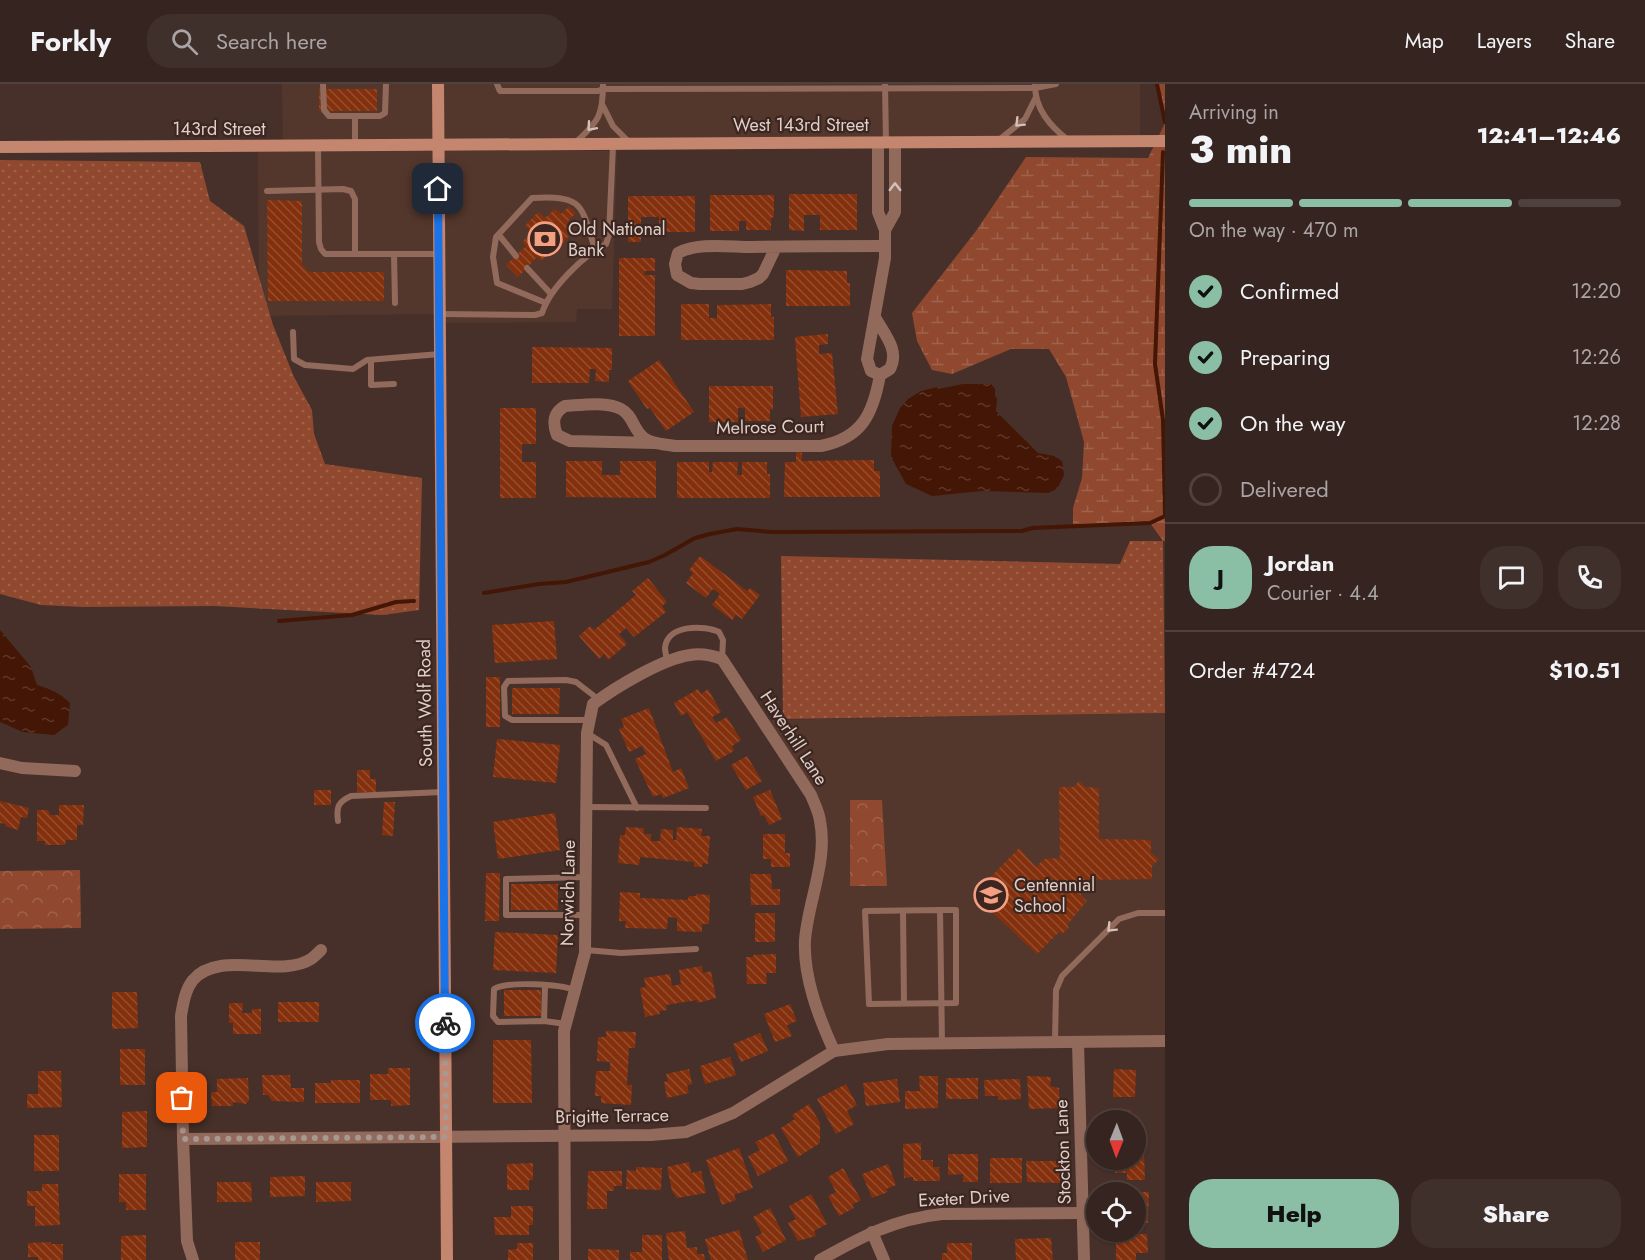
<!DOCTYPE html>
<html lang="en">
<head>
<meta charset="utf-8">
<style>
  body { margin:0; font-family:Jost,sans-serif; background:#40302c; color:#f1f3f6; height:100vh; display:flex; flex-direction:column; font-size:22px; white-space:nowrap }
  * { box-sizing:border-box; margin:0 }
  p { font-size:20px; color:#aaa4a4 }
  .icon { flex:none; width:33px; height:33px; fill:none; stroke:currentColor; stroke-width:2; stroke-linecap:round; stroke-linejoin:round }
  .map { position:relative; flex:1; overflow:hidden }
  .panel { display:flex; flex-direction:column; background:#35241f; width:480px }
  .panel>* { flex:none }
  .needle { width:39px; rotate:181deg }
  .tools { position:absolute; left:1086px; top:1026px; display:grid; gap:12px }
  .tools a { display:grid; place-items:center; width:60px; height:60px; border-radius:50%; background:#35241f; box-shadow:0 2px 4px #0004,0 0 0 2px #4f413d; font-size:30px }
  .pin { position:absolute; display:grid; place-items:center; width:51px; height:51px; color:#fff; margin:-26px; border-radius:12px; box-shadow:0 3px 9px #0006 }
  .courier { position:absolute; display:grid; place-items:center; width:60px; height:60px; margin:-30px; border:4px solid #1a73e8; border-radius:50%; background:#fff; color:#222; box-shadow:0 2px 8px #0007 }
  .headline em { font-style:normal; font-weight:800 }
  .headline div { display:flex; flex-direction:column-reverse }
  .headline { display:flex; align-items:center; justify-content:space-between; height:102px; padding:0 24px }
  h1 { font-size:39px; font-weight:800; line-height:45px }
  .bar { display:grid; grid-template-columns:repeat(4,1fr); gap:9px 6px; align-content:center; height:72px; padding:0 24px }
  .bar i { height:8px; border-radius:4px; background:#4f413d }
  .bar .current { background:#8abfa5 }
  .bar p { grid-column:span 4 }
  .line { display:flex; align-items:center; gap:15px; padding:0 24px; border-top:2px solid #4f413d }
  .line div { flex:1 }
  .round { display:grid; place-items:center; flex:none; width:63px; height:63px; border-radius:24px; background:#40302c }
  ol { padding:0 24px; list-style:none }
  li { display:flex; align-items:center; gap:18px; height:66px }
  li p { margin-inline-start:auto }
  li .icon { padding:6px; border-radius:50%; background:#8abfa5; color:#111; stroke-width:4 }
  li:last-child { color:#aaa4a4 }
  li i { width:33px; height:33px; border:3px solid #4f413d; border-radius:50% }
  .button { display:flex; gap:12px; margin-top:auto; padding:12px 24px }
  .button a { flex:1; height:69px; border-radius:24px; background:#8abfa5; color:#111; font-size:24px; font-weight:800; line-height:69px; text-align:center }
  .button a+a { background:#40302c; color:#f1f3f6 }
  header { display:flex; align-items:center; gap:36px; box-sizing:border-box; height:84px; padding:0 30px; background:#35241f; border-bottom:2px solid #4f413d }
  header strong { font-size:28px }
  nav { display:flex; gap:33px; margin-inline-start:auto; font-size:21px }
  .search { width:420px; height:54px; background:#40302c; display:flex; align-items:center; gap:15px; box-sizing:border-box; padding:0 21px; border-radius:24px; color:#aaa4a4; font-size:22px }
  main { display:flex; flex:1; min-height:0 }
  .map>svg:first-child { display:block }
</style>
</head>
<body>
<header>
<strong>Forkly</strong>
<div class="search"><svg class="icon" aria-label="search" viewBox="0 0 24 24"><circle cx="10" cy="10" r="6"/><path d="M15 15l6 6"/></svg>Search here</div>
<nav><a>Map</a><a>Layers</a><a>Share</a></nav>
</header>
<main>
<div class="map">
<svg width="1165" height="1176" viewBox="0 0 1165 1176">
  <defs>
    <pattern id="grass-dots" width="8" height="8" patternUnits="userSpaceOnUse" patternTransform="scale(1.5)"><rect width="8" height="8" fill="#90492f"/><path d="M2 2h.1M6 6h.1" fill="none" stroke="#9f624c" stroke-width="1.8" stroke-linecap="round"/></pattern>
    <pattern id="wetland-marsh" width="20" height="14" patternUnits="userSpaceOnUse" patternTransform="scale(1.5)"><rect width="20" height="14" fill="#90492f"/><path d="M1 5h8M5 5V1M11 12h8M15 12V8" fill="none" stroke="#9f624c"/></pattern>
    <pattern id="park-crowns" width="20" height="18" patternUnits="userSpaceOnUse" patternTransform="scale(1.5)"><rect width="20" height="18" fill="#90492f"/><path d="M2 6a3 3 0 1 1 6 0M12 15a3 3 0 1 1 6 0" fill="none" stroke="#9f624c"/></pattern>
    <pattern id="water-ripples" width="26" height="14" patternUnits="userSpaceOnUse" patternTransform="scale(1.5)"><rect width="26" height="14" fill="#431605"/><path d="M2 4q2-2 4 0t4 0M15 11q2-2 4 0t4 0" fill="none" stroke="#5e3728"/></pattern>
    <pattern id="building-back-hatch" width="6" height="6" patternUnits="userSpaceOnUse" patternTransform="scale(1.5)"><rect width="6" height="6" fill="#84300d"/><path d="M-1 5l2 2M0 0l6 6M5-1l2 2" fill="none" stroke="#954d2f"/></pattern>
  </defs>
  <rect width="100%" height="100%" fill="#473029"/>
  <g fill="#54372c">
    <path d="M282,0H433L434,57L283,59Z"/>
    <path d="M442,0H1140V53L443,58Z"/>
    <path d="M443,66L617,67L612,225H577L576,238L444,239Z"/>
    <path d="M258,67H434V230L259,232Z"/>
    <path d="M1165,629V954L835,964L819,924L808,858L824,737L766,636Z"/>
  </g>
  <g fill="url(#grass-dots)">
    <path d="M0,76L200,78L210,117L244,142L273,241L294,293L312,326L314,350L325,380L422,394L419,526L383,531L214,522L83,523L41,521L0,510Z"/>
    <path d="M1130,457H1163L1165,629L783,635L781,472L1120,480Z"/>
  </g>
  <g fill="url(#wetland-marsh)">
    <path d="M1157,0H1165V38Z"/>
    <path d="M1165,39V457H1163L1150,439L1073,443V424L1082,394L1084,358L1066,293L1049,265H1011L952,290L932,286L917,257L912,229L976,147L1026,73L1148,74Z"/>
  </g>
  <g fill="url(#park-crowns)">
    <path d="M850,716H882L887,802H850Z"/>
    <path d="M80,786L81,844L0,845V787Z"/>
  </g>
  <g fill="url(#water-ripples)">
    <path d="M963,300H991L995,305V312L997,314L996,327L1038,369L1054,372L1062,377L1064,391L1057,405L1048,409L982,407L932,412L906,400L891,373L892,342L900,324L908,315L921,307L937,303L938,305Z"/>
    <path d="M0,546L31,583L37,601C50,605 60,609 70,619L68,641L54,651L23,648L0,638Z"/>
  </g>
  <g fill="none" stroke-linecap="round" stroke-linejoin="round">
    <g stroke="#431605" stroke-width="4">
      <path d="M1157,0L1165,38"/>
      <path d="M1163,68L1155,280L1163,336L1165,431"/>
      <path d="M484,509L539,500L566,498L649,478L665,471L695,454L710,450L737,445L772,448L1022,447L1032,444L1150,439L1165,432"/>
      <path d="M279,537L352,531L396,518L414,517"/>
    </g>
  </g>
  <g fill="url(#building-back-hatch)">
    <rect x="319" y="5" width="58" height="22"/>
    <path d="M789,110H857V146H820V131H804V147L789,146Z"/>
    <path d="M710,111H774V133L771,134V146H746V137H739V147H710Z"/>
    <path d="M628,112H695V148H659V133H641V158H628Z"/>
    <path d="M267,116L302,117V181L309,188H384V217H268Z"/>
    <path d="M569,122L576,129L568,137L574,143L567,151L569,152L550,172L548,170L541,177L537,173L518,193L506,181L526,162L522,158L532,148L525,142L538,128L545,134L555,125L561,130Z"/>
    <path d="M619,174H655V187H645L644,191H655V252H619Z"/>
    <path d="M786,186L847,187V199H850V222H786Z"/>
    <path d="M681,220H709V234H717V221L771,220V233H774V256H681Z"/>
    <path d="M828,250V260L819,261V270L832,269L838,330L801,333L795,253Z"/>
    <path d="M532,263L612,264V286H609V298L595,297L596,285H590L589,299H532Z"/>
    <path d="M659,276L694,328L666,347L650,324L647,325L628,297Z"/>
    <path d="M709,302H773V326L770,325V337H745V324H738V338H709Z"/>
    <path d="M500,324H536V360H522V378H536V414H500Z"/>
    <path d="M796,368L802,369V377L874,376V387H880V413H784L785,378H796Z"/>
    <path d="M566,377H602V391H620V377H656V414L566,413Z"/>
    <path d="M677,378H709V388H712L713,378H738L737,391H742V378H767V390H770V414H677Z"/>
    <path d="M700,472L747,507L750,504L760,511L742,535L736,531L732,536L712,521L720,510L713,505L706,514L686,499L693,489L689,486Z"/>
    <path d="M648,494L667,518L662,522L666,528L634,553L626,544L619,550L627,560L608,576L604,570L599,575L579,552L590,542L594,546L636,511L632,507Z"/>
    <path d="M554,537L557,575L495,579L492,541Z"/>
    <rect x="486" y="593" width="14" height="50"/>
    <path d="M512,604H560L559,630H512Z"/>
    <path d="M698,605L701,610L708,605L721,628L712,633L716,639L727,633L741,656L732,662L734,667L716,677L687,628L681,632L674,619Z"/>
    <path d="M649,624L673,688L681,684L689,704L663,714L661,710L653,713L635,675L646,670L642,662L629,668L619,645L624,643L621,635Z"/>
    <path d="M497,655L560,661L556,699L493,693Z"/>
    <path d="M747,672L762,697L746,706L731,681Z"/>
    <path d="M357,686H370V695H376V708H357Z"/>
    <path d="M1079,697L1085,703L1099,704V755L1151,756V769L1159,775L1152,782V795L1081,796V812L1087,817L1067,841L1069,844L1062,850L1059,848L1037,870L992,828L1001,819L983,801L1019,764L1036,783L1044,775L1060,774L1059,703H1074Z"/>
    <rect x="314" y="706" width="17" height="15"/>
    <path d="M770,706L782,735L769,741L764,731L761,732L753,713Z"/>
    <path d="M0,717L29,724L27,734L21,733L18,746L5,742L6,740L0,739Z"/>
    <path d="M384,718H395L393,752L382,751Z"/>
    <path d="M59,721H84L83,741H77V756H66L65,761H45V757H37V726H48L50,731H59Z"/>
    <path d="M555,729L560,766L498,775L493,738Z"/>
    <path d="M626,743L644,744V750H651V757H660L661,745L673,746V756H676L677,743L702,745L701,752H710L708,780L703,779L702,783H694V778L640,773L639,781L618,779L620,751H625Z"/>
    <path d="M763,750H785V769H790V783H771V775H763Z"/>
    <path d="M486,789H500L499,837H485Z"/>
    <path d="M750,790H771L772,805H780V821H751Z"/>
    <rect x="511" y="800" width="47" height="26"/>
    <path d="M620,808L640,809V814L688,816L689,812H696V810L710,811L709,840H702V848L677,847V834L668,833L667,845L625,844L626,837H619Z"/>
    <rect x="755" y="829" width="20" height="29"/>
    <path d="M495,848L558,851L556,889L493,886Z"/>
    <path d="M776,870V889H766L767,900H747L746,873H753V871Z"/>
    <path d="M702,882L703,889L711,887L716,914L698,919L697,916L666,921L667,926L659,927L660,930L645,933L640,904L646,903L644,894L670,890L672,902L681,900L679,886Z"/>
    <rect x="504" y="906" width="37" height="26"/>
    <path d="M112,908H137L138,944L112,945Z"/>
    <rect x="278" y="918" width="41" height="20"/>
    <path d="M229,919H243L242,929H252V925H261V950H233V939H229Z"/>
    <path d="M790,920L797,937L787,941L792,952L775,958L764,930Z"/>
    <path d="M606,947L636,948L635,964H629L627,1001H632L631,1021L601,1019V1012H595L596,987H610V978L597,977L598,953H606Z"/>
    <path d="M760,949L768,967L741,978L733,960Z"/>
    <path d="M493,956H531L532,1019H493Z"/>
    <rect x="120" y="965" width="25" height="36"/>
    <path d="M730,973L736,991L705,1000L700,982Z"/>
    <path d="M388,984H410V1021L391,1022V1016H370V990H388Z"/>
    <path d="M689,985L692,1000L687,1001L689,1009L667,1014L664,998L668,997L666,990Z"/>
    <path d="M1114,985L1136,986L1135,1013H1113Z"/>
    <path d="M38,987H61L62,1023L27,1024V1010H38Z"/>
    <path d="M262,991H290L291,1004H304V1018L272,1017L268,1011H263Z"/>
    <path d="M919,992H938V1024L905,1025V1007H920Z"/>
    <path d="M1027,992L1051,993L1050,1002L1059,1004L1060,1024L1029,1025Z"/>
    <path d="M248,994L249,1016L246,1020L233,1018V1022H212L211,1008H217V995Z"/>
    <rect x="946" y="994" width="32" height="21"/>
    <path d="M897,995L900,1018L866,1022L863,999Z"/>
    <path d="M1020,995L1021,1015L998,1016V1012H985L984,996Z"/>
    <path d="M331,996H360V1019H315V999H331Z"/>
    <path d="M846,1000L857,1021L847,1027L854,1040L836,1050L817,1015Z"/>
    <path d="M809,1020L820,1039V1059L798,1073L781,1044L795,1035L792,1031Z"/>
    <path d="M1113,1025L1131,1026V1036H1113Z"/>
    <path d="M147,1027V1063L122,1064V1028Z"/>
    <path d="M774,1049L788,1077L758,1092L748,1072L760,1066L755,1058Z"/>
    <rect x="34" y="1051" width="25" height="36"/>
    <path d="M921,1059V1076H933V1083H939L940,1097H913V1093L904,1094L903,1060Z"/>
    <path d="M739,1064L753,1104L734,1111L736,1116L722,1121L706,1076Z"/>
    <path d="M948,1070H978V1098H963V1090L948,1091Z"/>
    <path d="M1136,1070H1144L1145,1096H1127V1089H1115V1076H1136Z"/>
    <rect x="990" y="1074" width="32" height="25"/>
    <path d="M1026,1077H1060V1099L1027,1098Z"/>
    <path d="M689,1078L691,1089L701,1087L706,1109L677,1114L672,1107L667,1083Z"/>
    <path d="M533,1079V1096H529V1106H507V1080Z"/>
    <path d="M888,1080L896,1101L886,1105L888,1108L872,1114L862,1090Z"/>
    <path d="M636,1083L662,1084L661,1106L626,1105L627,1086L636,1087Z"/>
    <path d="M843,1084L861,1116L852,1121L854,1124L839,1132L828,1112L836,1108L828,1093Z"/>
    <path d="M588,1087H622V1102H614V1107H607V1125H587Z"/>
    <path d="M119,1090H146V1126H126V1118H119Z"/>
    <path d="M305,1092V1112L270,1113V1093Z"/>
    <path d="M217,1098H251L252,1118H217Z"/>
    <path d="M316,1098H351V1117L316,1118Z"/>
    <path d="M42,1100H58L60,1141L35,1142V1122H27V1107H42Z"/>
    <path d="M1136,1108H1149L1148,1139L1136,1138Z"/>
    <path d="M811,1110L827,1140L814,1147L816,1152L798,1157L788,1139L796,1135L789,1122Z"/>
    <path d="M511,1122H533V1141H529V1151H495L494,1133H511Z"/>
    <path d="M770,1124L786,1156L763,1168L755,1153L762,1149L753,1133Z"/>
    <path d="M739,1146L748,1176H711L705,1155Z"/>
    <path d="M685,1147L687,1164L697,1163V1170H704L705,1176H669L666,1149Z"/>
    <path d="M1116,1150H1147L1148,1169H1136V1176H1116Z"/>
    <path d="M146,1151V1176H121V1152Z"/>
    <path d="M642,1151H662V1176H630V1168H642Z"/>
    <path d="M1051,1154L1053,1176H1016L1015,1155Z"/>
    <path d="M51,1158V1160H63V1176H38V1173H28V1159Z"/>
    <rect x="235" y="1158" width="25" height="18"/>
    <path d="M517,1159H533V1176H508V1166L517,1165Z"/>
    <path d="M947,1159H972V1176H942V1169H947Z"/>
    <path d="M588,1165L619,1166V1176H588Z"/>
  </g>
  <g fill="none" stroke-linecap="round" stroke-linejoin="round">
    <g stroke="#926a5c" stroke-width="6">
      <path d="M323,0L324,26L329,32H380L385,29L386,0"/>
      <path d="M497,0L500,7H598L603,5L1035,4L1056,0"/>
      <path d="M885,0L886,58"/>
      <path d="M1035,1C1035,25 1050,42 1068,56"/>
      <path d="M603,22L613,42L629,58"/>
      <path d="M355,32V62"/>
      <path d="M1000,55L1025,35L1036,13"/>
      <path d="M576,58C599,37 603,31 603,0"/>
      <path d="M318,62L319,158L321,165L325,170H439"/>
      <path d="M267,107L343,105L351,107L355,115V170"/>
      <path d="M499,151L516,172"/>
      <path d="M394,170L395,219"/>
      <path d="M527,184L551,210"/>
      <path d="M546,219L497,199L493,173L496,153L532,114C584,111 581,121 595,165"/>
      <path d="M440,230L535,231L542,229C550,204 583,172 606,160L609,151L613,61"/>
      <path d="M293,248L294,275L305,281L353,285L367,276L440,270"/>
      <path d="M371,276V301L394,300"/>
      <path d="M667,578C667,574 665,568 665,564C667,540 705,541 719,548L723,556L722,575"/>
      <path d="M590,636H512L505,632L504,603L508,597L566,596L576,598L598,615"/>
      <path d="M587,649L606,661L637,724"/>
      <path d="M587,723L706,724"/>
      <path d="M338,737C336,723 338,718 351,712L443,708"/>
      <path d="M940,826L865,827L869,920L956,919V826H940L942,959"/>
      <path d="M903,827L904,919"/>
      <path d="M585,831H506V795L586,793"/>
      <path d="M586,866L621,869L696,865"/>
      <path d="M544,937L545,901"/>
      <path d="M566,940L544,937L498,938L493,932L494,905C508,897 559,900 575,906"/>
      <path d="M1055,958L1056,906L1062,892L1119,835L1138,829H1165"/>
    </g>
    <g stroke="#926a5c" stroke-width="12">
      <path d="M885,146L895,128V59"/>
      <path d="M776,163L763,190L759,194L750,198L742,200H700L691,199L677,191L675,180L678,169C698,158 729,163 751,163C796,162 841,162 885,162"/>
      <path d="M875,233C884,250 900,266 890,285L880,291L871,287L867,275L885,174V146L878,128V59"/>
      <path d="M655,359L570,357L557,351C552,338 553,329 565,322C581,321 606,317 621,325C633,331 633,346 644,354C652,360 665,360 675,362H821C862,354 873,330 880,291"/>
      <path d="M0,679L22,684L75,687"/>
      <path d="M1078,959L1084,1176"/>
      <path d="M183,1055L651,1051L686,1048L733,1029L834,967L888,960L1165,957"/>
      <path d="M872,1148L884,1176"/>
      <path d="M193,1176L187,1157L183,1055L181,932C183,920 185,906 193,896C219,865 280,895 311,875C314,873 318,869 321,866"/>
      <path d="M565,1176L564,947L585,869L587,649L593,620C616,603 662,575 690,571C701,569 711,571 722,575L811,711C814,719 819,728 820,737C828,777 808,817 805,856C803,893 819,934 834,967"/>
      <path d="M820,1176C861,1153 894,1135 942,1130L1083,1129"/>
    </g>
    <g stroke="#c58670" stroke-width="12">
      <path d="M438,0L447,1176"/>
      <path d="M0,63L1165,57"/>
    </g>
  </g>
  <defs><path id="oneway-chevron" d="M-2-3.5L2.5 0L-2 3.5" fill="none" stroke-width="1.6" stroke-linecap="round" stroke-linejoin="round" transform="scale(1.5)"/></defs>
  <g stroke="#d3c0ba">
    <use href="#oneway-chevron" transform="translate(1019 39) rotate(135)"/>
    <use href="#oneway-chevron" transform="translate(591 43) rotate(131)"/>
    <use href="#oneway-chevron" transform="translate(895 103) rotate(-90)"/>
    <use href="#oneway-chevron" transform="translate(1111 844) rotate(135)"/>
  </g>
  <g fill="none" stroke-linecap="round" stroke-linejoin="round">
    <path stroke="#a99792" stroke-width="6" stroke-dasharray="0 10.8" d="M182,1014L183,1055L446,1053L445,939"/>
    <path stroke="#1a73e8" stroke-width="8" d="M438,105L445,939"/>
  </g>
  <defs>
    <g id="bank-ring" transform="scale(1.725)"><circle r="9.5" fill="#3c261f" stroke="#f39f82" stroke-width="1.5"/><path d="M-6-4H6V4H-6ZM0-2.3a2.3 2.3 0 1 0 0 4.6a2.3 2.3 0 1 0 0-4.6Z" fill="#f39f82"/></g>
    <g id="school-ring" transform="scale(1.725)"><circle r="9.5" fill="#3c261f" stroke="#f39f82" stroke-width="1.5"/><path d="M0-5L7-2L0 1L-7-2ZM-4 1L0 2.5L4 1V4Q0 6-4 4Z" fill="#f39f82"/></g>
  </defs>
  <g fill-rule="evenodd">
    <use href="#bank-ring" x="545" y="155"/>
    <use href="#school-ring" x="991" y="811"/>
  </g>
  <g text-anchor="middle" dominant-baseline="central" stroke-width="4.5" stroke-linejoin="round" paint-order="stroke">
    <g font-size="18" fill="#decfca" stroke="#3c261f">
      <text x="801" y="41">West 143rd Street</text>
      <text x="219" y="45">143rd Street</text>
      <text transform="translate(770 343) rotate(-1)">Melrose Court</text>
      <text transform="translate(425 619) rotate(-91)">South Wolf Road</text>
      <text transform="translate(794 654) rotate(57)">Haverhill Lane</text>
      <text transform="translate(568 809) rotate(-89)">Norwich Lane</text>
      <text transform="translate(612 1032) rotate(-1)">Brigitte Terrace</text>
      <text transform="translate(1063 1068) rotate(-92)">Stockton Lane</text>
      <text transform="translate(964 1114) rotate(-3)">Exeter Drive</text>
    </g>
    <g font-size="18" fill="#decfca" stroke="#3c261f" text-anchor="start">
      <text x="568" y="145">Old National<tspan x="568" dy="21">Bank</tspan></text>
      <text x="1014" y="801">Centennial<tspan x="1014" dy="21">School</tspan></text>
    </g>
  </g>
</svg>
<div class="tools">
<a><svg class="needle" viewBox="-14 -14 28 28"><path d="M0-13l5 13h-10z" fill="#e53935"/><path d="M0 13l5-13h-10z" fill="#aaa4a4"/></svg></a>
<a><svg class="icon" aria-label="locate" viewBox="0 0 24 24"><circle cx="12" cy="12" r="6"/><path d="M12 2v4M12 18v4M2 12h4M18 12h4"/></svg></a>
</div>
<div class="pin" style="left:182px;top:1014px;background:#ea580c"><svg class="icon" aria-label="bag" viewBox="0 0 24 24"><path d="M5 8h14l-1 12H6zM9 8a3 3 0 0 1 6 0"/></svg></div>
<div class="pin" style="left:438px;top:105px;background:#1f2937"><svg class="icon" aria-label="home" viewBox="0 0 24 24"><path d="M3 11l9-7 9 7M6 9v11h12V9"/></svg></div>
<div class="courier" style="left:445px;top:939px"><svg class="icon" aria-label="bike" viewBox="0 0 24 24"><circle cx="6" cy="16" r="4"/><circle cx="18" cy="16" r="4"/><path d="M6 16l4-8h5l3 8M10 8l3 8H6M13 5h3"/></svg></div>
</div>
<section class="panel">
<div class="headline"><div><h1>3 min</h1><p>Arriving in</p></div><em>12:41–12:46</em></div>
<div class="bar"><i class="current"></i><i class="current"></i><i class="current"></i><i></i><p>On the way · 470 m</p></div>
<ol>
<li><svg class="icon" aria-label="check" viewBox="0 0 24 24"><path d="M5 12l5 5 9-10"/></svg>Confirmed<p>12:20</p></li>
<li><svg class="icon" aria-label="check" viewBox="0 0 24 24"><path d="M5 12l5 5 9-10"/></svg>Preparing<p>12:26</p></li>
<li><svg class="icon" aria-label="check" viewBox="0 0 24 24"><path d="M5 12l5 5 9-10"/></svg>On the way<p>12:28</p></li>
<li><i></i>Delivered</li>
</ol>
<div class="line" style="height:108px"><b class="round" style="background:#8abfa5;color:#111">J</b><div><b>Jordan</b><p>Courier · 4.4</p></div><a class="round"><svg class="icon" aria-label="chat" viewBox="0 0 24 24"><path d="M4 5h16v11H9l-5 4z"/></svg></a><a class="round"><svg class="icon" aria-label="phone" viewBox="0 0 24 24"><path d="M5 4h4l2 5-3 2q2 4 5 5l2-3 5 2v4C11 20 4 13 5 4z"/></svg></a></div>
<div class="line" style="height:78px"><div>Order #4724</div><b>$10.51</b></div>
<div class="button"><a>Help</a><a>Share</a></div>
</section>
</main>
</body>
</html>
